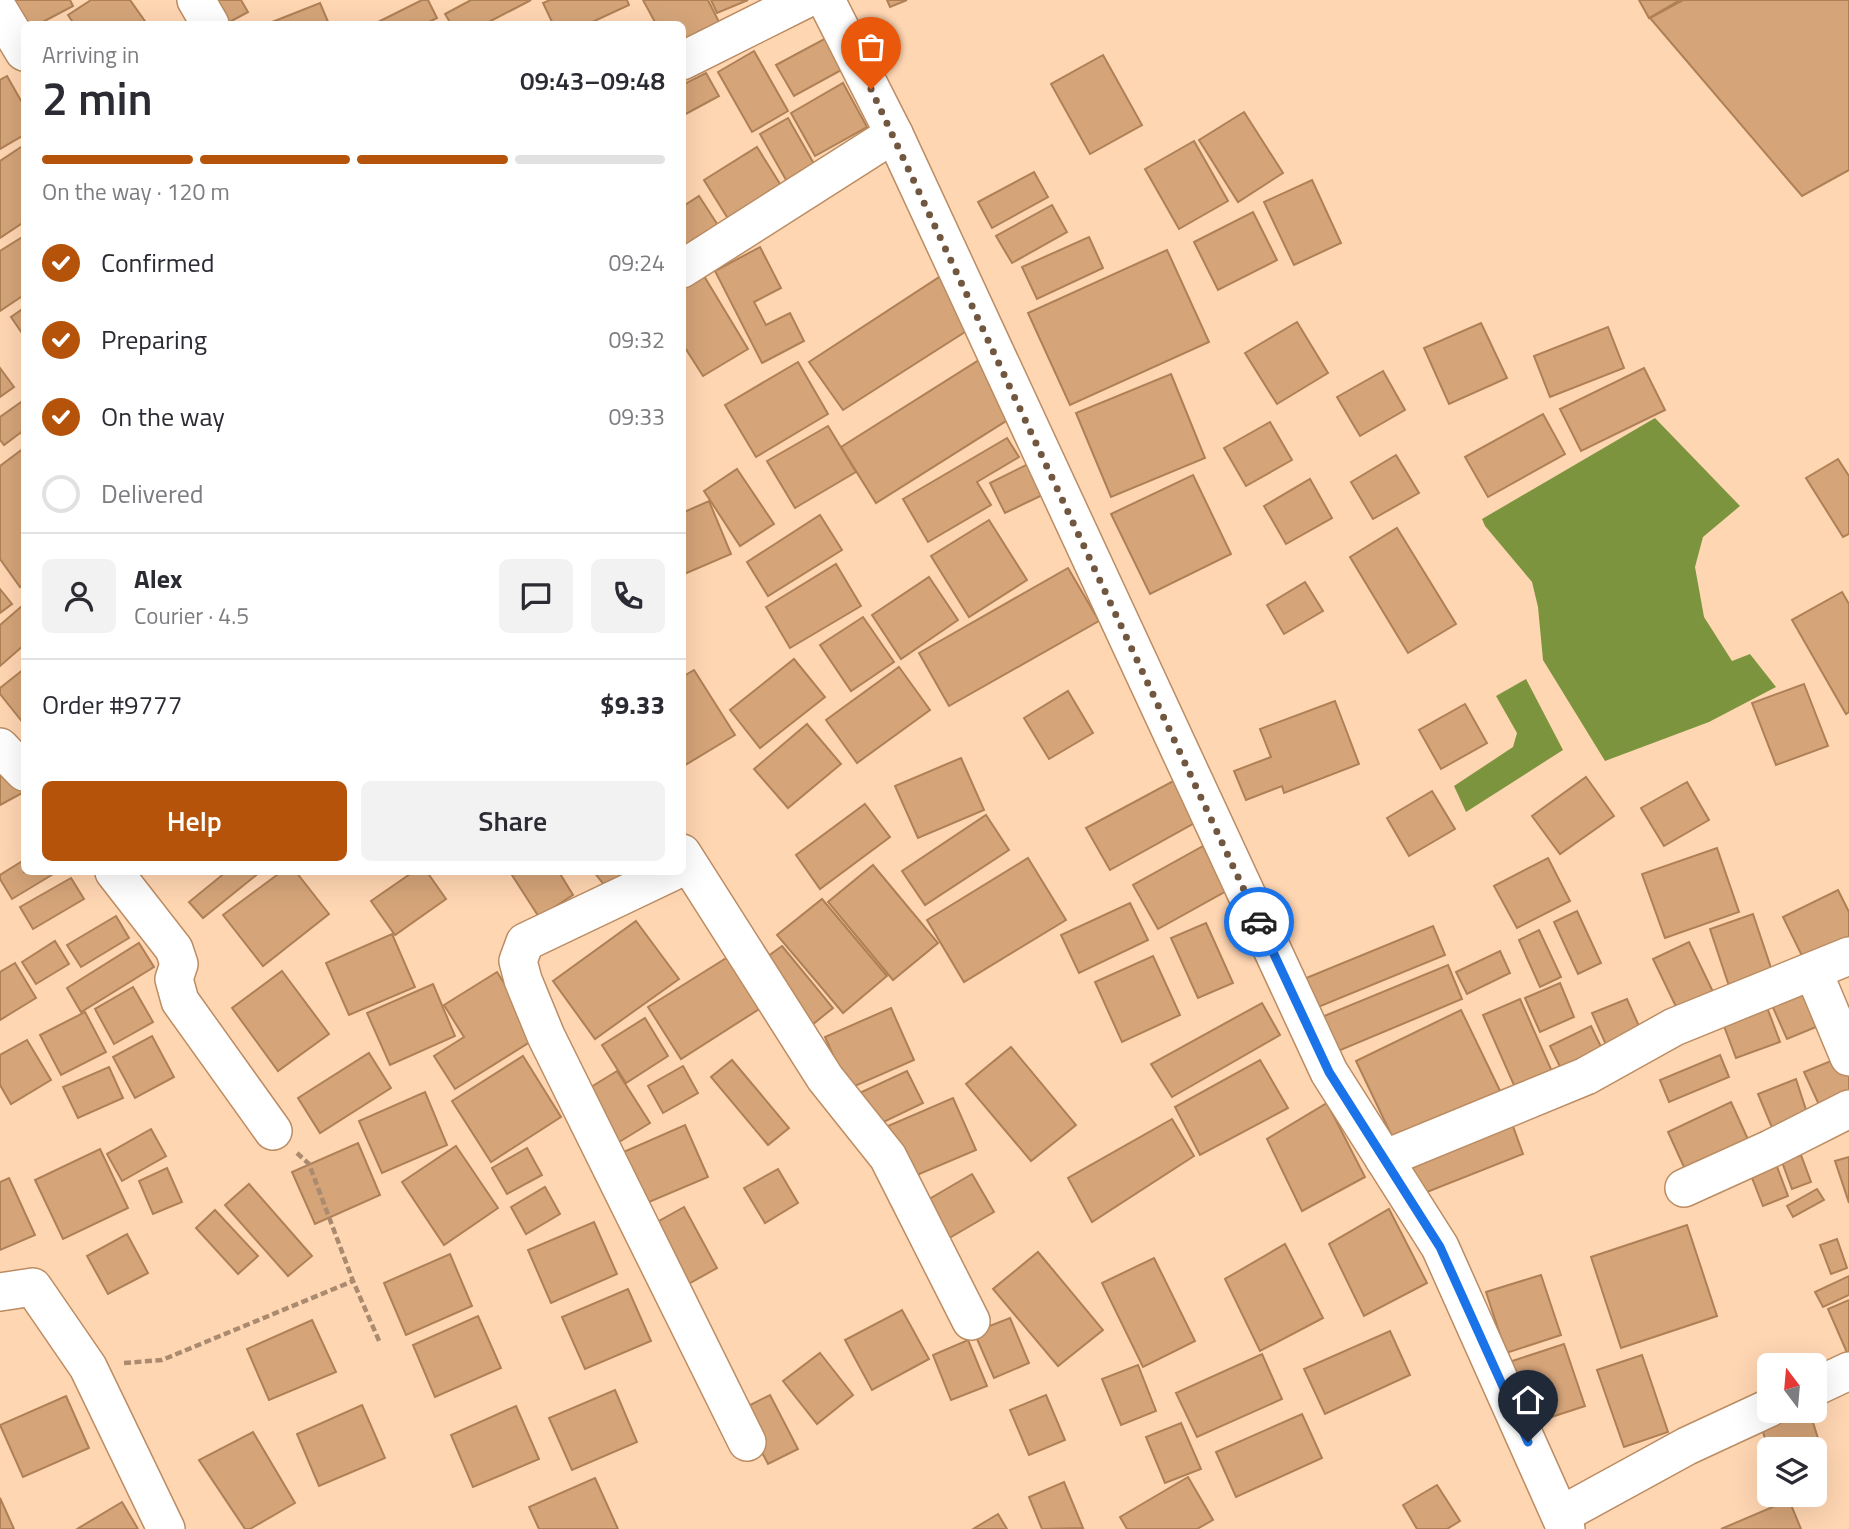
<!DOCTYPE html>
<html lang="en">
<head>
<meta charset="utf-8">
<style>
  body { margin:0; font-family:"Titillium Web",sans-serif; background:#f2f2f3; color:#2b2b33; height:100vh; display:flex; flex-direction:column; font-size:26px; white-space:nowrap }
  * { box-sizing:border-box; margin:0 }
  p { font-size:23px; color:#7c7c81 }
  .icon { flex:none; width:38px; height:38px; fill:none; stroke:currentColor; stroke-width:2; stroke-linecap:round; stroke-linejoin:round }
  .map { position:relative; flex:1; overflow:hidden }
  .side { position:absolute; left:21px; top:21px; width:665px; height:854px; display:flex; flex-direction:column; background:#fff; border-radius:10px; box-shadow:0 7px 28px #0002 }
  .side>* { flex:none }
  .needle { width:46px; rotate:344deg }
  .fabs { position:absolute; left:1757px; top:1353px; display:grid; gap:14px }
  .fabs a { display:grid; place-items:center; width:70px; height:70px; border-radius:10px; background:#fff; box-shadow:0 7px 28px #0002; font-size:35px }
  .pin { position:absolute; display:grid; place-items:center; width:60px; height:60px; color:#fff; margin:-72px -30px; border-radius:50% 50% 50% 0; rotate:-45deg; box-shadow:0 0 7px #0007 }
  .pin .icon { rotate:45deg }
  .courier { position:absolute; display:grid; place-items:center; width:70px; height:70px; margin:-35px; border:5px solid #1a73e8; border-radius:50%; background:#fff; color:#222; box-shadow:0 2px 9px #0007 }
  .headline em { font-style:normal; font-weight:600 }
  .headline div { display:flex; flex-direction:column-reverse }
  .headline { display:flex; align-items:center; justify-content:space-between; height:119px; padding:0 21px }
  h1 { font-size:46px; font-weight:600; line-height:52px }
  .bar { display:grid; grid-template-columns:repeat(4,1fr); gap:10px 7px; align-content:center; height:84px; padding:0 21px }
  .bar i { height:9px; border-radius:5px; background:#e1e1e2 }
  .bar .active { background:#b45309 }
  .bar p { grid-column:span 4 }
  .line { display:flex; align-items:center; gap:18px; padding:0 21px; border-top:2px solid #e1e1e2 }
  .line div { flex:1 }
  .round { display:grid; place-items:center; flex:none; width:74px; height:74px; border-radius:10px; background:#f2f2f3 }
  ol { padding:0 21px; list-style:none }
  li { display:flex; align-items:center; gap:21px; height:77px }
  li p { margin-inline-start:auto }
  li .icon { padding:7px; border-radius:50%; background:#b45309; color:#fff; stroke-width:4 }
  li:last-child { color:#7c7c81 }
  li i { width:38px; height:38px; border:4px solid #e1e1e2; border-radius:50% }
  .cta { display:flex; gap:14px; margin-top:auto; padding:14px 21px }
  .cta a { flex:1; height:80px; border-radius:10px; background:#b45309; color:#fff; font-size:28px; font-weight:600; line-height:80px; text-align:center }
  .cta a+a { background:#f2f2f3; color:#2b2b33 }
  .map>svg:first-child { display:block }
</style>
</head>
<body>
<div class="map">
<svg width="1849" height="1529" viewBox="0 0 1849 1529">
  <rect width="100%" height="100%" fill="#ffd6b2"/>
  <g fill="#7d943f">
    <path d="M1655,418L1740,506L1703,537L1695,567L1704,617L1732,661L1750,654L1776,687L1709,722L1605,761L1543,660L1538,607L1532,582L1485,526L1482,519Z"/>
    <path d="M1526,679L1563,750L1466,812L1454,786L1513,747L1517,733L1496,696Z"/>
  </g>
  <g fill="#d5a479" stroke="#af8056" stroke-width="2">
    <path d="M5,0H70L73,6L39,24H24Z"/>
    <path d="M91,0H130L147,24H74L68,15Z"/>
    <path d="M192,0H241L248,12L226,24Z"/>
    <path d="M422,0H428L437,18L425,24H374Z"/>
    <path d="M471,0H531L485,24H451L445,14Z"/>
    <path d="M550,0H627L629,5L588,24H553L543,3Z"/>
    <path d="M643,0H708L720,24L682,44V24H656Z"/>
    <path d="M711,0H748L717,13Z"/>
    <path d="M887,0H907L890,7Z"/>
    <path d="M1639,0H1680L1649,18Z"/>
    <path d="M1683,0H1849V170L1802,196L1650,18Z"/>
    <path d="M320,3L329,24H267Z"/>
    <path d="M828,37L845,68L794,96L776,65Z"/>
    <path d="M754,51L788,111L752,132L718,72Z"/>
    <path d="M1103,55L1142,125L1090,154L1051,84Z"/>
    <path d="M706,73L719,96L682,116V85Z"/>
    <path d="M7,76L24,106V135L0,149V80Z"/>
    <path d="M843,83L867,127L815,156L791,113Z"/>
    <path d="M1244,112L1283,173L1238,202L1199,140Z"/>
    <path d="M788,118L818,171L790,187L760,134Z"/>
    <path d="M1194,141L1228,201L1179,229L1145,169Z"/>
    <path d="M24,145V222L0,238V161Z"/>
    <path d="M757,147L785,192L732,225L704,180Z"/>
    <path d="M1034,172L1048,197L992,228L978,202Z"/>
    <path d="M1312,180L1341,243L1294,265L1264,202Z"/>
    <path d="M699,196L721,230L682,254V207Z"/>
    <path d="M1052,205L1067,232L1012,263L996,236Z"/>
    <path d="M1253,212L1277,260L1218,290L1194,242Z"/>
    <path d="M24,236V295L0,311V251Z"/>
    <path d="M1089,237L1103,268L1037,299L1022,267Z"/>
    <path d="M760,247L781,288L754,302L766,325L790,313L804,341L762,363L715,271Z"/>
    <path d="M1167,250L1209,342L1070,405L1028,313Z"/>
    <path d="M947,272L979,323L843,410L809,362Z"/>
    <path d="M704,276L748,349L703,376L682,343V289Z"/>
    <path d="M24,308V336L11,317Z"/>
    <path d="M1297,322L1328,373L1277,404L1245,353Z"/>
    <path d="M1481,323L1507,378L1449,404L1424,348Z"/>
    <path d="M1608,327L1624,368L1550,397L1534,356Z"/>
    <path d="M987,355L1022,411L876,503L841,447Z"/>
    <path d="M798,362L828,414L756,457L725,405Z"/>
    <path d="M0,368L14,387L0,397Z"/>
    <path d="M1644,368L1665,410L1581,451L1560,409Z"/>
    <path d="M1383,371L1405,410L1360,436L1337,397Z"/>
    <path d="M1171,374L1205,458L1111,497L1076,413Z"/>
    <path d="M24,400V430L4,445L0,440V417Z"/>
    <path d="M1543,414L1565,454L1488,497L1465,457Z"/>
    <path d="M1270,422L1292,460L1246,486L1224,448Z"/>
    <path d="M828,426L856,472L795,508L767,461Z"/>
    <path d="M1007,438L1019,457L977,482L991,505L928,542L903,499Z"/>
    <path d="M24,448V584L20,587L0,559V466Z"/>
    <path d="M1396,455L1419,493L1373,519L1351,482Z"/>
    <path d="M1038,459L1053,490L1005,513L990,483Z"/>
    <path d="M1838,459L1849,476V534L1843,537L1806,478Z"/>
    <path d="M737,469L774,524L740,546L704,491Z"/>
    <path d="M1193,475L1231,554L1150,594L1111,514Z"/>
    <path d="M1310,479L1332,518L1286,544L1264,506Z"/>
    <path d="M709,501L731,554L682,575V513Z"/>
    <path d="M820,515L842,550L768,596L747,562Z"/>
    <path d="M989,520L1027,580L969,617L931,556Z"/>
    <path d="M1397,528L1456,624L1408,653L1350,557Z"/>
    <path d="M836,564L861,606L790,648L766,607Z"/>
    <path d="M1068,568L1099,621L949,706L919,653Z"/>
    <path d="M929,577L958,620L901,659L872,615Z"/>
    <path d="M1305,582L1323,611L1284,634L1267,605Z"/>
    <path d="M0,589L12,604L0,613Z"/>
    <path d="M1842,592L1849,604V712L1846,714L1792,620Z"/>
    <path d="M22,606L24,609V645L0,666V625Z"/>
    <path d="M863,617L894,662L851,691L820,645Z"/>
    <path d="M794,659L825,697L760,748L730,710Z"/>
    <path d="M899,667L930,710L857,763L826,720Z"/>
    <path d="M24,669V724L0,694V688Z"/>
    <path d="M694,670L735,735L682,767V677Z"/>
    <path d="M1804,684L1828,746L1776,765L1752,703Z"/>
    <path d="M1068,691L1093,733L1049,759L1024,718Z"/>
    <path d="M1335,701L1359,764L1284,793L1282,786L1246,800L1234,771L1271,757L1260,729Z"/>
    <path d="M1465,704L1487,743L1441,769L1419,730Z"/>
    <path d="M807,724L841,764L788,808L754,769Z"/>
    <path d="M3,752L24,792L0,805V754Z"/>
    <path d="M961,758L984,810L918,838L895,786Z"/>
    <path d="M1586,777L1614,816L1560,854L1532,816Z"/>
    <path d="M1175,780L1198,821L1110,870L1086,828Z"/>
    <path d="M1687,782L1709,820L1664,846L1641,808Z"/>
    <path d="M1432,791L1455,829L1409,856L1387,818Z"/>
    <path d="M865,804L890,837L820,889L796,855Z"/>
    <path d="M986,815L1009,850L925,905L902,871Z"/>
    <path d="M1203,846L1228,890L1158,929L1133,885Z"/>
    <path d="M1717,848L1739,912L1665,938L1642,874Z"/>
    <path d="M1028,858L1066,920L964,982L927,920Z"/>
    <path d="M1548,858L1570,901L1517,928L1494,886Z"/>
    <path d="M24,860V872L55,873L12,899L0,879V875Z"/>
    <path d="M873,865L938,943L893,980L828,902Z"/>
    <path d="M226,872H260L203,918L189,902Z"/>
    <path d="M281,872H296L329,914L263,966L223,915Z"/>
    <path d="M413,872H427L446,899L395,935L371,901Z"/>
    <path d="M510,872H559L573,895L539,917Z"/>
    <path d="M594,872H634L609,891Z"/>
    <path d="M71,878L84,899L33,929L20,907Z"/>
    <path d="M1838,890L1849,912V941L1805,962L1783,917Z"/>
    <path d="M822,899L887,976L843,1013L777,935Z"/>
    <path d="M1130,903L1148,940L1079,973L1061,935Z"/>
    <path d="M1577,911L1601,963L1578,974L1554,922Z"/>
    <path d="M1753,914L1772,971L1729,986L1710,929Z"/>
    <path d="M116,916L129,938L81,967L67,945Z"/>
    <path d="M636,921L679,979L595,1039L553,981Z"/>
    <path d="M1206,923L1233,983L1198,998L1171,938Z"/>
    <path d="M1433,926L1445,955L1306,1012L1294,983Z"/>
    <path d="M1539,930L1561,977L1540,987L1519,940Z"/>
    <path d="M392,934L415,987L349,1015L326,963Z"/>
    <path d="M55,941L69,964L36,984L22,962Z"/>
    <path d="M1689,942L1717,1000L1681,1017L1653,959Z"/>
    <path d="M139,943L154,967L81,1012L67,988Z"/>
    <path d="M782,946L833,1008L807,1029L760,962Z"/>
    <path d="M1500,951L1510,973L1467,994L1456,972Z"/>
    <path d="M731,955L764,1006L681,1059L648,1007Z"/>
    <path d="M1153,956L1180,1015L1122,1042L1095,982Z"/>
    <path d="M15,963L36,998L0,1020V972Z"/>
    <path d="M1448,965L1462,999L1331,1054L1317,1019Z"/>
    <path d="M282,971L329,1034L278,1071L232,1008Z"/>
    <path d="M497,972L538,1037L455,1089L434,1056L464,1037L444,1005Z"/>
    <path d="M1560,983L1574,1017L1540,1032L1525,998Z"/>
    <path d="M433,984L455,1036L390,1065L367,1013Z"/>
    <path d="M133,987L153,1022L114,1044L95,1009Z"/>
    <path d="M1809,987L1821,1025L1787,1039L1771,1003Z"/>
    <path d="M1520,999L1554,1076L1517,1092L1483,1015Z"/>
    <path d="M1627,999L1642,1033L1607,1047L1592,1013Z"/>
    <path d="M1765,1002L1780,1042L1736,1058L1721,1018Z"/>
    <path d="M1262,1003L1280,1035L1172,1097L1151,1064Z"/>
    <path d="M891,1008L914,1060L848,1089L825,1037Z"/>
    <path d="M1461,1010L1505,1101L1399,1151L1356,1061Z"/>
    <path d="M85,1012L106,1052L61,1075L40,1035Z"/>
    <path d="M645,1018L668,1056L626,1083L602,1045Z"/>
    <path d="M1591,1026L1604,1053L1563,1073L1550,1046Z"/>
    <path d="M152,1036L174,1077L135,1098L113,1057Z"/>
    <path d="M27,1040L51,1080L11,1104L0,1085V1055Z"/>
    <path d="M1011,1047L1076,1125L1031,1161L966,1084Z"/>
    <path d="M369,1053L391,1088L320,1133L298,1098Z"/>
    <path d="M1720,1055L1729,1077L1669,1102L1660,1080Z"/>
    <path d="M523,1056L561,1117L491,1162L452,1101Z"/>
    <path d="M1843,1056L1849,1076V1096L1820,1107L1804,1072Z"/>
    <path d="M732,1060L789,1128L768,1145L711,1077Z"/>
    <path d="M1260,1060L1288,1108L1200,1155L1175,1107Z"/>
    <path d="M683,1066L698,1093L663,1113L648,1086Z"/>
    <path d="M109,1067L123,1098L78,1118L63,1087Z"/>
    <path d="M617,1071L650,1123L611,1147L578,1095Z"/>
    <path d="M907,1071L923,1103L869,1129L853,1096Z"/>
    <path d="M1796,1079L1808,1116L1773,1130L1758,1094Z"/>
    <path d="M425,1092L447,1145L382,1173L359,1121Z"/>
    <path d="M953,1098L976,1150L910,1178L888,1126Z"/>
    <path d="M1731,1102L1751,1146L1688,1176L1668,1132Z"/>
    <path d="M1327,1103L1365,1177L1302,1211L1267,1139Z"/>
    <path d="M1510,1118L1523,1154L1417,1196L1403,1159Z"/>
    <path d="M1172,1119L1194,1156L1092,1222L1068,1178Z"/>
    <path d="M685,1125L708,1177L642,1205L619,1154Z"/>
    <path d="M151,1129L166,1156L122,1181L107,1154Z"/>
    <path d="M358,1143L380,1195L315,1224L292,1172Z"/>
    <path d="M456,1146L498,1208L444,1245L402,1182Z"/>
    <path d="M527,1148L542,1175L507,1194L492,1168Z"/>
    <path d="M100,1149L128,1208L63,1239L35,1180Z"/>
    <path d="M1801,1155L1811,1182L1792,1189L1782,1162Z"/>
    <path d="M1773,1156L1788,1196L1763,1206L1747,1165Z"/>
    <path d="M1849,1157V1203L1835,1161Z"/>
    <path d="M167,1168L182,1202L153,1214L139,1181Z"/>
    <path d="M778,1169L798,1203L765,1223L744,1188Z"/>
    <path d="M972,1174L994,1212L946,1240L924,1202Z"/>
    <path d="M9,1178L35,1235L0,1250V1182Z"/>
    <path d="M249,1184L312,1256L288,1276L225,1205Z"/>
    <path d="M545,1187L560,1214L526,1234L511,1207Z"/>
    <path d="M1817,1189L1824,1200L1793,1217L1787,1206Z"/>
    <path d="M684,1207L717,1268L685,1286L652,1225Z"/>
    <path d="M1389,1209L1427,1283L1364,1316L1329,1244Z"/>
    <path d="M215,1210L258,1256L238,1274L196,1228Z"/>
    <path d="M594,1222L617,1274L551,1303L528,1250Z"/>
    <path d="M1687,1225L1717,1316L1621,1348L1591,1257Z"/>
    <path d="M127,1234L148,1273L108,1294L87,1256Z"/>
    <path d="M1837,1239L1847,1268L1831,1274L1820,1245Z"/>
    <path d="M1285,1244L1323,1318L1260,1351L1225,1279Z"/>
    <path d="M1038,1252L1103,1330L1058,1366L993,1289Z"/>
    <path d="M450,1254L472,1306L406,1335L384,1283Z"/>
    <path d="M1154,1258L1195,1341L1143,1367L1102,1283Z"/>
    <path d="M1541,1275L1561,1335L1506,1353L1486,1292Z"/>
    <path d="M1849,1276V1295L1823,1307L1815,1292Z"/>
    <path d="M628,1289L651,1341L585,1369L562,1317Z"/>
    <path d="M1849,1300V1357L1828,1309Z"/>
    <path d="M902,1310L929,1359L872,1390L845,1340Z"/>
    <path d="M478,1316L501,1368L435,1397L413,1345Z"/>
    <path d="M1010,1318L1029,1363L994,1378L974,1332Z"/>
    <path d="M312,1320L336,1372L269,1400L247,1349Z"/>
    <path d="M1390,1331L1410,1375L1325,1414L1304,1369Z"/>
    <path d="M968,1340L987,1386L951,1400L933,1355Z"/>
    <path d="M1564,1344L1585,1406L1527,1425L1506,1363Z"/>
    <path d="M820,1353L853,1395L817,1424L783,1381Z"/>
    <path d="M1262,1354L1282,1399L1197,1437L1176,1393Z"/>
    <path d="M1642,1355L1668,1432L1624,1447L1597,1370Z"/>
    <path d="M1138,1365L1156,1411L1121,1425L1102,1379Z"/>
    <path d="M615,1390L637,1442L572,1470L549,1418Z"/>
    <path d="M770,1395L798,1449L768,1464L740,1410Z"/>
    <path d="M1046,1395L1065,1440L1029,1455L1010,1410Z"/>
    <path d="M66,1396L89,1448L23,1477L0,1425Z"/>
    <path d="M362,1405L385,1458L319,1486L297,1434Z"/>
    <path d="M516,1406L539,1459L473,1487L451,1435Z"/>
    <path d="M1785,1410H1809L1823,1454L1815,1457V1449H1769V1452L1759,1419Z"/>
    <path d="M1302,1414L1322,1458L1236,1497L1216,1452Z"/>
    <path d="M1181,1423L1201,1469L1165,1483L1146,1437Z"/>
    <path d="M253,1432L295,1503L250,1529H245L199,1460Z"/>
    <path d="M1188,1477L1213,1520L1197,1529H1127L1120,1517Z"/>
    <path d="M595,1478L618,1529H539L529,1507Z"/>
    <path d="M1064,1482L1083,1528L1042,1529L1029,1497Z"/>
    <path d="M1437,1485L1460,1521L1447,1529H1417L1403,1505Z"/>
    <path d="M0,1498L14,1529H0Z"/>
    <path d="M1789,1500L1801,1529H1721Z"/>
    <path d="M122,1502L138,1529H77Z"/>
    <path d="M998,1514L1007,1529H973Z"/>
  </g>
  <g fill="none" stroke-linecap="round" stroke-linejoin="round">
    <g stroke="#bc8c62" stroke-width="40">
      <g id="street">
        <path d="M196,0L210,24"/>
        <path d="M826,0L894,134L1329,1072L1440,1247L1566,1529"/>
        <path d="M0,12L24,52"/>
        <path d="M682,61L804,0"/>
        <path d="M682,269L894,134"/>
        <path d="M0,747L24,772"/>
        <path d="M682,853L825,1078L888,1157L971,1321"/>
        <path d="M114,872L174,949L179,964L174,979L180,1001L273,1131"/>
        <path d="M672,872L525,942L518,961L523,980L546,1036L747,1442"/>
        <path d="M1813,971L1849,1057"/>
        <path d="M1384,1159L1586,1076L1674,1027L1849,956"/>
        <path d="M1684,1188L1770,1149L1849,1109"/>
        <path d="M0,1292L33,1287L88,1367L166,1529"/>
        <path d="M1815,1387L1849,1371"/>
        <path d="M1561,1515L1687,1446L1769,1408"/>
      </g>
    </g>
    <g stroke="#ab8b6f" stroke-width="4.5" stroke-dasharray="7 3.5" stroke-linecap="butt">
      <path d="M297,1153L309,1164L353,1281L380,1343"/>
      <path d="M124,1363L162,1360L353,1281"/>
    </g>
    <use href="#street" stroke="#fff" stroke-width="37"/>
  </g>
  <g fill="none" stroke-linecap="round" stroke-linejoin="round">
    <path stroke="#715740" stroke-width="7" stroke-dasharray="0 12.6" d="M871,89L1259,922"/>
    <path stroke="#1a73e8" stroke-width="9" d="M1259,922L1329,1072L1440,1247L1528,1442"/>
  </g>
</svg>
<div class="fabs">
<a><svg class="needle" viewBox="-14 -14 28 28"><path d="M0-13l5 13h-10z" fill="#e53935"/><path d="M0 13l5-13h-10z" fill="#7c7c81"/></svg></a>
<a><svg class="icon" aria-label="layers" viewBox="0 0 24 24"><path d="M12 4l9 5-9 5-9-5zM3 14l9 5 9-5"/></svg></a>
</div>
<div class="pin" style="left:871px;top:89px;background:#ea580c"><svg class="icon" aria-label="bag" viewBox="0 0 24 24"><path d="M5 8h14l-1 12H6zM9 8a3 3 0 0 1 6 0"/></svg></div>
<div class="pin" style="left:1528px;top:1442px;background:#1f2937"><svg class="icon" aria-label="home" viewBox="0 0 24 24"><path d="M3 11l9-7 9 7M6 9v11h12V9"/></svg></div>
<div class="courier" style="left:1259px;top:922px"><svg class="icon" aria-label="car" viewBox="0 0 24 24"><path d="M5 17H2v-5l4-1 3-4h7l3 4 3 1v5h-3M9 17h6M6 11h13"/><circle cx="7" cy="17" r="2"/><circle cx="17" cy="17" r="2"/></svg></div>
<section class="side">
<div class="headline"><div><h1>2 min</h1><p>Arriving in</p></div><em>09:43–09:48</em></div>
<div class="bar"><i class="active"></i><i class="active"></i><i class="active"></i><i></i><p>On the way · 120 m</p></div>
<ol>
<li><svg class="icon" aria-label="check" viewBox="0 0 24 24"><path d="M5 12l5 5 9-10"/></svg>Confirmed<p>09:24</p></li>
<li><svg class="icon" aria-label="check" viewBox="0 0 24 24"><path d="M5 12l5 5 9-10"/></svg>Preparing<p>09:32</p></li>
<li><svg class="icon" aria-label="check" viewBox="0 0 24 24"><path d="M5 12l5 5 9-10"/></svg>On the way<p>09:33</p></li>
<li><i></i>Delivered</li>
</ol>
<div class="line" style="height:126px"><a class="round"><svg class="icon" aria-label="person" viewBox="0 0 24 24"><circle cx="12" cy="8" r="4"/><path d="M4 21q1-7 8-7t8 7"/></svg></a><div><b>Alex</b><p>Courier · 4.5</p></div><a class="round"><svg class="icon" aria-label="chat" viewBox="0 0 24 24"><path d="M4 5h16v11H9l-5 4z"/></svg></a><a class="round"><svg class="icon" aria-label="phone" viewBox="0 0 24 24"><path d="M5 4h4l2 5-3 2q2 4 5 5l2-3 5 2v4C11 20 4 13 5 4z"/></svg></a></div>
<div class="line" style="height:91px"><div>Order #9777</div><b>$9.33</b></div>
<div class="cta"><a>Help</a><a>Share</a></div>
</section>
</div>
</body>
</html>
